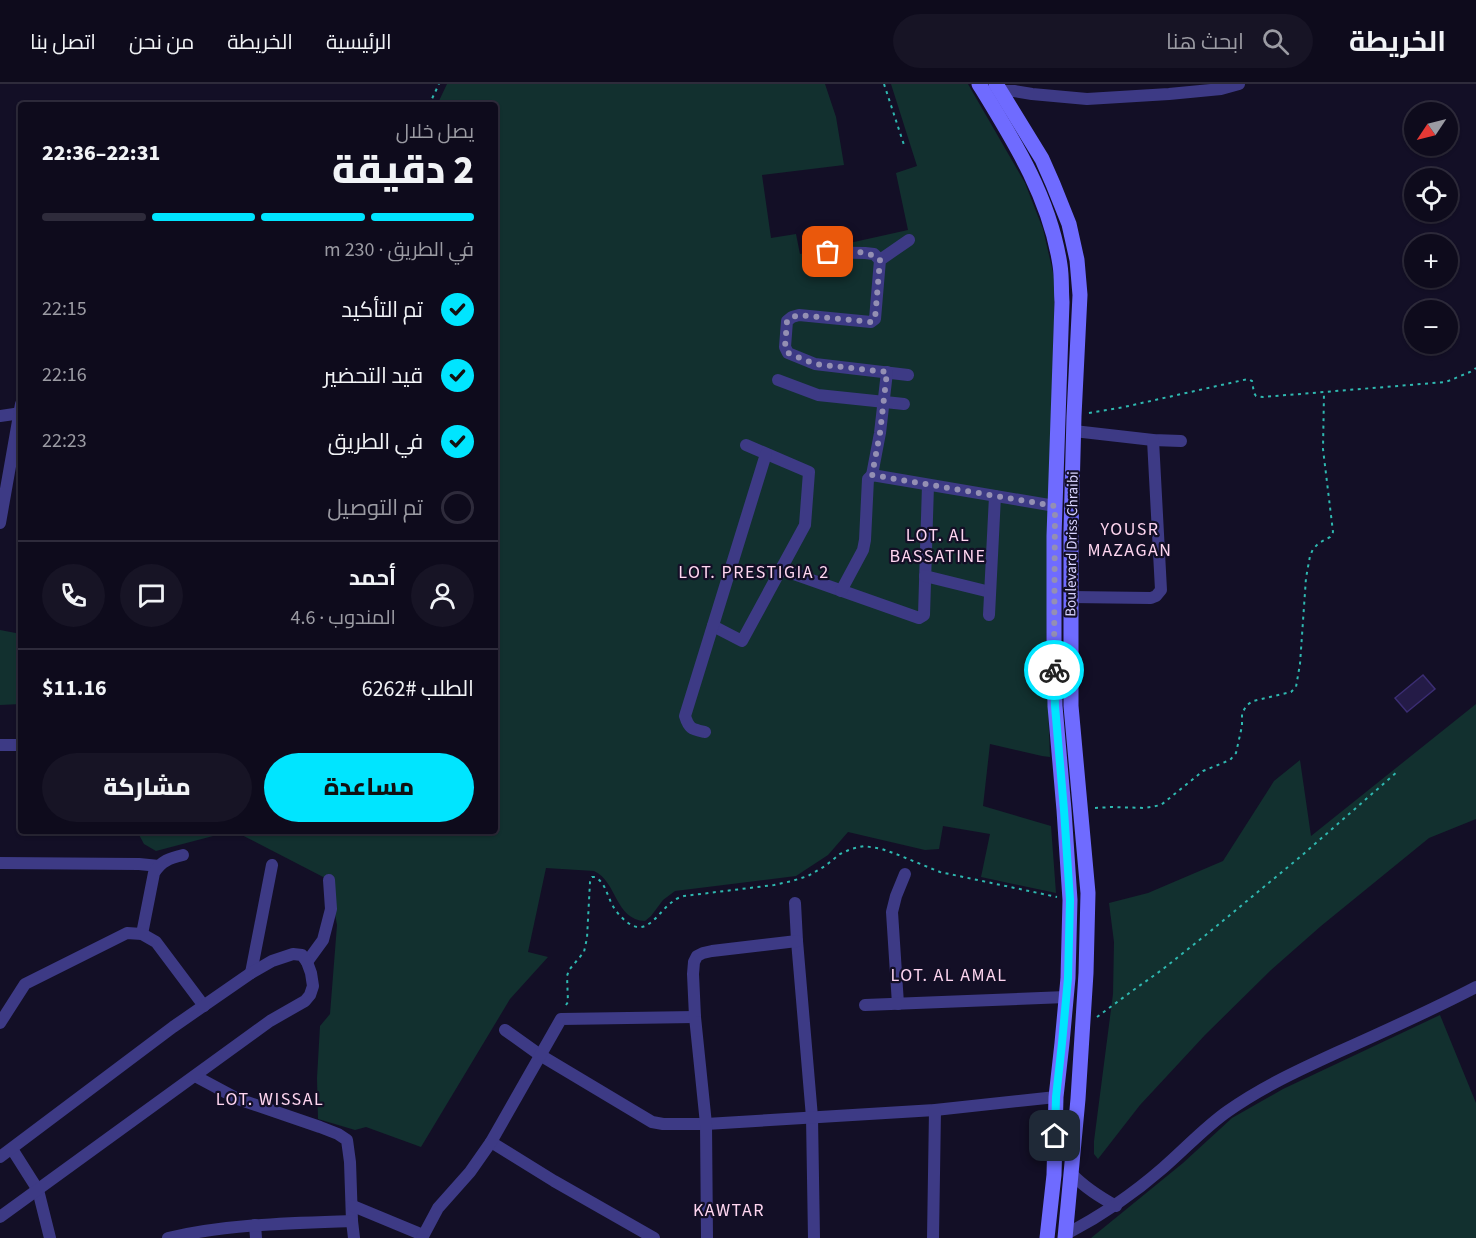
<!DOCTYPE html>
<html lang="ar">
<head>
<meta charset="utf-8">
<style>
  body { margin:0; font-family:"Source Sans 3",Cairo,sans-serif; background:#171425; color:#f1f3f6; direction:rtl; height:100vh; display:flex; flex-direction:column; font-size:22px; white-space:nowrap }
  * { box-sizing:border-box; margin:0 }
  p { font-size:20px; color:#9b9ba3 }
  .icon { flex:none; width:33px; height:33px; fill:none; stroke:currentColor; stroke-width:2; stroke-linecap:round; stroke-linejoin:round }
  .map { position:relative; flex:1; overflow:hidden; direction:ltr }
  .sheet { position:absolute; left:18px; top:18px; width:480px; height:732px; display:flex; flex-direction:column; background:#0e0b1c; border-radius:6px; box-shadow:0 2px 4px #0004,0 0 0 2px #2e2b3b; direction:rtl }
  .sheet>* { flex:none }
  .needle { width:39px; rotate:235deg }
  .controls { position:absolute; left:1404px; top:18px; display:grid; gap:12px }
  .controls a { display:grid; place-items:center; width:54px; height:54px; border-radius:50%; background:#0e0b1c; box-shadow:0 2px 4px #0004,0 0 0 2px #2e2b3b; font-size:30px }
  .pin { position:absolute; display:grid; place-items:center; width:51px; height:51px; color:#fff; margin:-26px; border-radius:12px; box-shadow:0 3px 9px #0006 }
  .courier { position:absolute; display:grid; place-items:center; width:60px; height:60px; margin:-30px; border:4px solid #00e5ff; border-radius:50%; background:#fff; color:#222; box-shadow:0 2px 8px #0007 }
  .head em { font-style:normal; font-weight:800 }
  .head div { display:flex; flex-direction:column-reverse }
  .head { display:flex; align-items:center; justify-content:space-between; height:102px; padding:0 24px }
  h1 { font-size:39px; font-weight:800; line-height:45px }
  .bar { display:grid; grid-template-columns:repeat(4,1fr); gap:9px 6px; align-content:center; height:72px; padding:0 24px }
  .bar i { height:8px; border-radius:4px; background:#2e2b3b }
  .bar .selected { background:#00e5ff }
  .bar p { grid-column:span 4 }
  .line { display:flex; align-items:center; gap:15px; padding:0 24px; border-top:2px solid #2e2b3b }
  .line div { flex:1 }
  .round { display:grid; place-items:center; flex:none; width:63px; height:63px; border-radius:32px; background:#171425 }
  ol { padding:0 24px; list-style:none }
  li { display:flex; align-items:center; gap:18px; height:66px }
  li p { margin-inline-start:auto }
  li .icon { padding:6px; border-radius:50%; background:#00e5ff; color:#111; stroke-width:4 }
  li:last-child { color:#9b9ba3 }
  li i { width:33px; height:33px; border:3px solid #2e2b3b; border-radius:50% }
  .button { display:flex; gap:12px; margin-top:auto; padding:12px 24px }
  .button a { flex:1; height:69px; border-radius:36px; background:#00e5ff; color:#111; font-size:24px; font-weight:800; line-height:69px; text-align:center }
  .button a+a { background:#171425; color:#f1f3f6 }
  header { display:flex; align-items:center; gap:36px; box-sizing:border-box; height:84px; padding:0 30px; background:#0e0b1c; border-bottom:2px solid #2e2b3b }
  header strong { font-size:28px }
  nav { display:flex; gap:33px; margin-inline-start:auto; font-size:21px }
  .search { width:420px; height:54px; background:#171425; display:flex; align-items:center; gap:15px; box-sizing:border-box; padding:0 21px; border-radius:33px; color:#9b9ba3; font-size:22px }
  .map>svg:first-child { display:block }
</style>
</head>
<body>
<header>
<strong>الخريطة</strong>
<div class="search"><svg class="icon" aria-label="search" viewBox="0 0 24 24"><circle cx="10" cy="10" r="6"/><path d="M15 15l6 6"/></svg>ابحث هنا</div>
<nav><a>الرئيسية</a><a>الخريطة</a><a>من نحن</a><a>اتصل بنا</a></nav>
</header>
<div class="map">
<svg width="1476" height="1154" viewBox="0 0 1476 1154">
  <rect width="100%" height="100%" fill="#130f26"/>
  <g fill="#12302f">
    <path d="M447,0H825L836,33L844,81L762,91L771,154L796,150L800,170L908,146L896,89L917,82L891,0H968L1025,99L1043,145L1055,197L1046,572L1050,673L1042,672L990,660L983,722L1051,742L1056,809L981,793L990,750L943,742L939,765L925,766L848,748L828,771L796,792L675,807L663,816L651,832L645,837C615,836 617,797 594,787L546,784L528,868L548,873L510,915L421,1063L366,1043L355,1046L318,1035L317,994L320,942L330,930L337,841L329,796L234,747H495V21H437Z"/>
    <path d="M0,546L21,550V620L0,621Z"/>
    <path d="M1476,620V735L1429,754L1321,842L1271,886L1205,951L1140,1021L1098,1075L1094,1070V1057L1113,910L1114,858L1109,819L1148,809L1223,777L1274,697L1300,676L1311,752Z"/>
    <path d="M137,747H232L156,767L144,760Z"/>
    <path d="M1440,931L1476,1019V1154H1091L1183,1079L1232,1034L1283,1005Z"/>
  </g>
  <path fill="#241b47" stroke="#3b2d73" stroke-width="1.5" d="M1423,591L1435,605L1407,628L1395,614Z"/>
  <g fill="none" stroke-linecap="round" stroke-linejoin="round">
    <g stroke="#2fb8b0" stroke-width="2" stroke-dasharray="3 4.5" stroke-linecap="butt">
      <path d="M884,0L905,64"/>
      <path d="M429,21L439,0"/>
      <path d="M1089,329L1124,323L1248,295L1252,297L1254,309L1256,312L1263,313L1446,298L1470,288L1476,284"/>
      <path d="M1095,724L1112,723L1145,724L1161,721L1203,687L1230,676L1236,669L1242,642V629L1247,621L1253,617L1291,608L1296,603L1300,580L1306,494L1310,472L1313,465L1319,459L1330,453L1333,448L1323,365L1324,309"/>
      <path d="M566,921L568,918L567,892L569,886L584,868L587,854L590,798L592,793H595C604,798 606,807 610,816C613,824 620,833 627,838C647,854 658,828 672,818C675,815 680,813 684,812L774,801L792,797L808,792L825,782L840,770L851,765L864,762L882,765L896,770L940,788L1057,813"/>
      <path d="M1097,933L1128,910L1163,885L1207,850L1300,773L1397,688"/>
    </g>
    <g stroke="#3d3a85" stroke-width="12">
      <path d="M1001,9L1005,7H1014L1032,10L1087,15L1169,10L1221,5L1239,0"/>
      <path d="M810,168L865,169L874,170L880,176"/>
      <path d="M908,291L815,280L788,269L785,263L787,237L792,233L799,231L871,238L875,235L880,176L909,156"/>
      <path d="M778,296L818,311L904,320"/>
      <path d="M0,332L21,329"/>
      <path d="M1074,347L1153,356L1181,357"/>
      <path d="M872,391L880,349L887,288"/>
      <path d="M0,439L21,320"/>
      <path d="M780,485L919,534L924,531L928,401"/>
      <path d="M925,492L990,508"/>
      <path d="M841,507L863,466L865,456L868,395L872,391L1055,422"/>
      <path d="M1071,513L1151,514L1156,512L1161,506L1153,356"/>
      <path d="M989,531L995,412"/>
      <path d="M713,542L742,557L805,441L809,388L746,361"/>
      <path d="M705,648C692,645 689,645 685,632L766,370"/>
      <path d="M0,661H21"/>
      <path d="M0,779L139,780L159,782"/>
      <path d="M795,819L797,857L812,1033L814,1154"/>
      <path d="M142,850L154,789C161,777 170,774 183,771"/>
      <path d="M307,878L323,856L331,825L329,796"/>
      <path d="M251,889L272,781"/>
      <path d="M898,920L892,828L896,812L905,790"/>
      <path d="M865,921L1066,913"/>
      <path d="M0,939L25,900L127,849L142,850L156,858L204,922"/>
      <path d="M505,946L540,971L652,1038L663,1040H706L935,1026L1056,1013"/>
      <path d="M195,992L238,1015L320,1043L338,1050L347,1056L350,1078L352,1137"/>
      <path d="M491,1058L554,1097L654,1154"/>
      <path d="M12,1065L38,1106L50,1154"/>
      <path d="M0,1073L173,943L251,889L272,877L293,870L302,871L307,878L311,889L313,902L310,911L305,917L270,937L0,1133"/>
      <path d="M1072,1090C1085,1104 1100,1113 1116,1122"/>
      <path d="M353,1122L423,1151"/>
      <path d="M255,1141L256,1154"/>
      <path d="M1066,1150C1103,1131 1132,1111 1163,1084C1185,1065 1205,1043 1228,1027C1262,1003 1299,986 1336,969C1383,948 1430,927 1476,903"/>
      <path d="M168,1154C228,1140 291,1139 352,1137L354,1154"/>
      <path d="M422,1154L438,1124L470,1088L491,1058L561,935L695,933"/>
      <path d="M707,1154L706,1040L695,933L693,890L694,878L697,872L703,869L712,867L797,857"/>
      <path d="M933,1154L935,1026"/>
    </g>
    <g stroke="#6f6bff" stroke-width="15">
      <path d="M979,0C1014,57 1050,114 1060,181C1062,193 1061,206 1062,218L1054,452V557L1055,622L1064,726L1070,816L1068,894L1062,959L1056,1013L1054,1091L1047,1154"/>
      <path d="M996,0L1042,75L1053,100L1069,140L1077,176L1080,211L1074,332L1071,446V622L1088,809L1086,889L1078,1015L1065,1154"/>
    </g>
  </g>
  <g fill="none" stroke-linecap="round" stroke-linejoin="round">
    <path stroke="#948fb3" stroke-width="6" stroke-dasharray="0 10.8" d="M828,168C845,168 867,165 880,176L875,235L871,238L799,231L792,233L787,237L785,263L788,269L815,280L887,288L880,349L872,391L1055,422L1054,586"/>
    <path stroke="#00e5ff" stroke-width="8" d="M1054,586L1055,622L1064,726L1070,816L1068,894L1062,959L1056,1013L1055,1052"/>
  </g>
  <g text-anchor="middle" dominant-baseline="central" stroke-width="4.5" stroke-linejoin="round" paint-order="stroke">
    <g font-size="15" fill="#d9d4ff" stroke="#130f26">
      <text transform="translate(1072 460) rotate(-89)">Boulevard Driss Chraibi</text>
    </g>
    <g font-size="18" letter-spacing="1.5" fill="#ffd6f0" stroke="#130f26">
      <text x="1130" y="445">YOUSR<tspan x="1130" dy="21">MAZAGAN</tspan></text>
      <text x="938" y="451">LOT. AL<tspan x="938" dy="21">BASSATINE</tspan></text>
      <text x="754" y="488">LOT. PRESTIGIA 2</text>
      <text x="949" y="891">LOT. AL AMAL</text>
      <text x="270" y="1015">LOT. WISSAL</text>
      <text x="729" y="1126">KAWTAR</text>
    </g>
  </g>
</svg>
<div class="controls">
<a><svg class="needle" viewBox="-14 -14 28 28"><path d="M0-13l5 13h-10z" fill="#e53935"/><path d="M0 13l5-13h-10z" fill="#9b9ba3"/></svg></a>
<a><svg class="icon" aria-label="locate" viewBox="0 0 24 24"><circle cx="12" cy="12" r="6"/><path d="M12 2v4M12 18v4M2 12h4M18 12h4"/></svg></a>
<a>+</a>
<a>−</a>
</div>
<div class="pin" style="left:828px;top:168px;background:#ea580c"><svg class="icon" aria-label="bag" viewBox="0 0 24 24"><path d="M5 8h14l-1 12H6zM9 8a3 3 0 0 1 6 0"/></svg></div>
<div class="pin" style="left:1055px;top:1052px;background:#1f2937"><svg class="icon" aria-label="home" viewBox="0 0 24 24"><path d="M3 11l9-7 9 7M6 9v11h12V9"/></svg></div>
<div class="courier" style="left:1054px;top:586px"><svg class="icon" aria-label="bike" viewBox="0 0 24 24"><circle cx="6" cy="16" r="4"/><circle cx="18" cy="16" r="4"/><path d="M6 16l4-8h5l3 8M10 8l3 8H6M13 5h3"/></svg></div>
<section class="sheet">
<div class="head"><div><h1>2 دقيقة</h1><p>يصل خلال</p></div><em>22:31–22:36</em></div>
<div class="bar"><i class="selected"></i><i class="selected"></i><i class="selected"></i><i></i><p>في الطريق · 230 m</p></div>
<ol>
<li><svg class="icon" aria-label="check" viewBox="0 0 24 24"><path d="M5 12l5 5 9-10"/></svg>تم التأكيد<p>22:15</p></li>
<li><svg class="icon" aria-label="check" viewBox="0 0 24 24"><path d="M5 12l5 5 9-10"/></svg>قيد التحضير<p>22:16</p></li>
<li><svg class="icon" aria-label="check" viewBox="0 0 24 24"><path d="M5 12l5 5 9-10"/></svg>في الطريق<p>22:23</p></li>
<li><i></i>تم التوصيل</li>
</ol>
<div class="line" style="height:108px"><a class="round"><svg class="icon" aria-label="person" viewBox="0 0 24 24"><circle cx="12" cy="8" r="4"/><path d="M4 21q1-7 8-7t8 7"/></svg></a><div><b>أحمد</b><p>المندوب · 4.6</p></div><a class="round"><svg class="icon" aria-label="chat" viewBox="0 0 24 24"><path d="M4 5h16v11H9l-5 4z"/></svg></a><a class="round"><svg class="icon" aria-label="phone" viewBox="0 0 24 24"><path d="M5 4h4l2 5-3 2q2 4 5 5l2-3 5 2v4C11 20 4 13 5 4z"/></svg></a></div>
<div class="line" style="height:78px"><div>الطلب #6262</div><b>$11.16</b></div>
<div class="button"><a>مساعدة</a><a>مشاركة</a></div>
</section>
</div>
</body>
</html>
